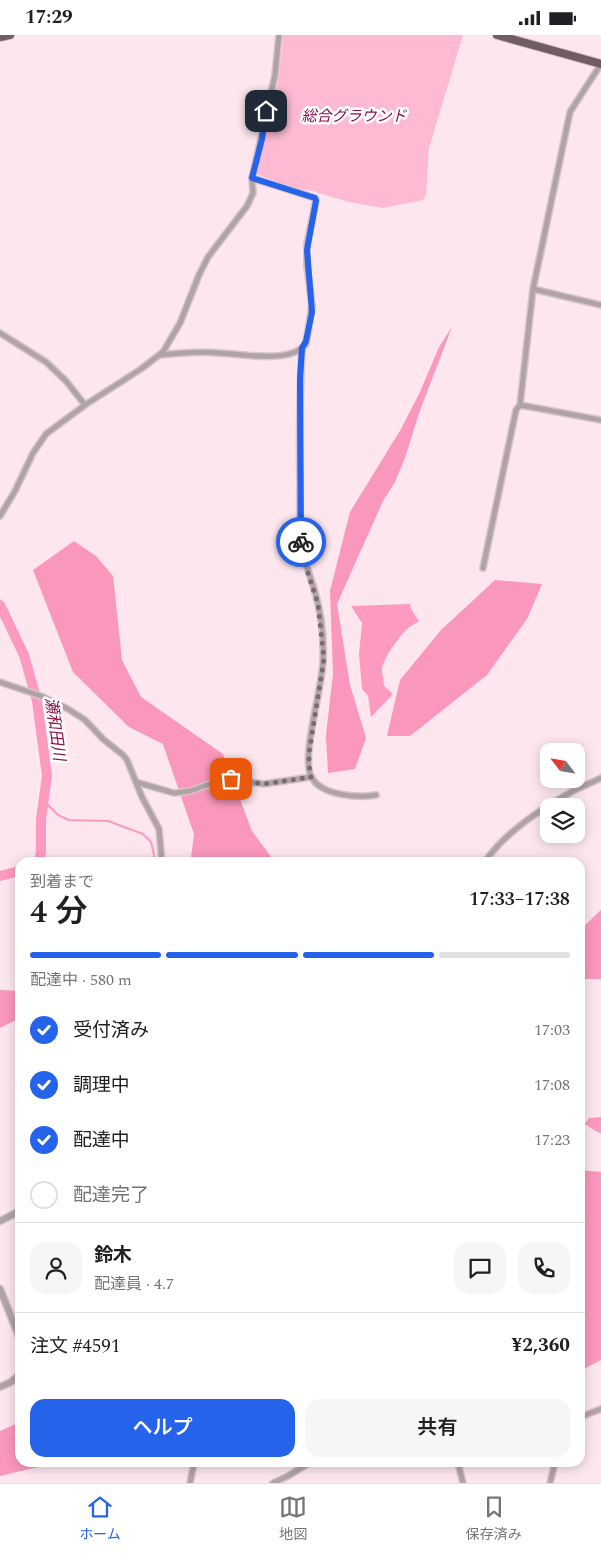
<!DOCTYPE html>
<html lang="ja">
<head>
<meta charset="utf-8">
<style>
  body { margin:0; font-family:Spectral,"Noto Sans JP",serif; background:#f6f6f6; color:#202124; height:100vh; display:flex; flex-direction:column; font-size:19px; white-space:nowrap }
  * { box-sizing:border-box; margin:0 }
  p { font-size:16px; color:#757577 }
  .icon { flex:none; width:28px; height:28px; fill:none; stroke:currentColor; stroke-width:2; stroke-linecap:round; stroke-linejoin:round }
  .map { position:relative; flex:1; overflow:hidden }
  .sheet { position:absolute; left:15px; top:822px; width:570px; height:610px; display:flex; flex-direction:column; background:#fff; border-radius:15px; box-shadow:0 2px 12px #0003 }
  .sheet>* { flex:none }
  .needle { width:32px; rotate:301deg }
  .tools { position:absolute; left:540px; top:708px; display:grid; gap:10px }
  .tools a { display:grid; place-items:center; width:45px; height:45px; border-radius:10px; background:#fff; box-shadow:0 2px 12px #0003; font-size:25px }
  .pin { position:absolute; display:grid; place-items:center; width:42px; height:42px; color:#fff; margin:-21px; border-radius:10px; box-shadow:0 2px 8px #0006 }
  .courier { position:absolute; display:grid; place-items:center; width:50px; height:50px; margin:-25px; border:4px solid #2563eb; border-radius:50%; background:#fff; color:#222; box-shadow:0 1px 6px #0007 }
  .overview em { font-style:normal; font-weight:600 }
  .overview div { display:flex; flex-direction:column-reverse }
  .overview { display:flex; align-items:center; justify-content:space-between; height:85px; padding:0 15px }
  h1 { font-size:32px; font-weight:600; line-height:38px }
  .bar { display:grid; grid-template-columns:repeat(4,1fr); gap:8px 5px; align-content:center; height:60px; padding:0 15px }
  .bar i { height:6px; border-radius:4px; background:#e0e0e0 }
  .bar .active { background:#2563eb }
  .bar p { grid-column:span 4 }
  .line { display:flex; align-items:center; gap:12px; padding:0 15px; border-top:1px solid #e0e0e0 }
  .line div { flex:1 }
  .round { display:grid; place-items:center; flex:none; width:52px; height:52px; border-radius:15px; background:#f6f6f6 }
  ol { padding:0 15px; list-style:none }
  li { display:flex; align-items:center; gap:15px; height:55px }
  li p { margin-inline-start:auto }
  li .icon { padding:5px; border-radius:50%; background:#2563eb; color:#fff; stroke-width:4 }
  li:last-child { color:#757577 }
  li i { width:28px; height:28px; border:2px solid #e0e0e0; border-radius:50% }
  .action { display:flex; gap:10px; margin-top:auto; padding:10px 15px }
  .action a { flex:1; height:58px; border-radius:15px; background:#2563eb; color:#fff; font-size:20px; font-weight:600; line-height:58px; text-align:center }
  .action a+a { background:#f6f6f6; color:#202124 }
  .status { display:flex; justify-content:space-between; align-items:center; height:35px; padding:0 25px; background:#fff; direction:ltr }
  .status svg { height:14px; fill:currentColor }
  .tab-bar { display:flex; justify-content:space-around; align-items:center; height:70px; border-top:1px solid #e0e0e0; background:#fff; font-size:14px; color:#757577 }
  .tab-bar a { display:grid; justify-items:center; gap:2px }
  .tab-bar .active { color:#2563eb }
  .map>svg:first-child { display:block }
</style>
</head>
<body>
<div class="status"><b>17:29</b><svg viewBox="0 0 49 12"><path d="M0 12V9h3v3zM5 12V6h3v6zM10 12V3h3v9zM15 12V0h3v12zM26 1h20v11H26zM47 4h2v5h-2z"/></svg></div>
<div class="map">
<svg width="601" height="1448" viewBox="0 0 601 1448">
  <rect width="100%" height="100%" fill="#fde6ee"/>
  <path fill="#fdbad2" d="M283,0H463L429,113L426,159L423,165L383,173L349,167L312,156L296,154L256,139L277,51L282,17Z"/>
  <g fill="#fa97bd">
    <path d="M452,292L419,378L405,423L395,447L383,466L337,569L350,650L366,703L355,734L328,738L326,700L333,639L330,556L350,477L401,394L420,357L439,312Z"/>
    <path d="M74,506L96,521L113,541L122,625L141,662L223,719L252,796L275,827H209L191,822L194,799L163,709L129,692L73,637L33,535Z"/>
    <path d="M495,545L542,549L527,584L487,640L410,701H387L400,645L441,595Z"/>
    <path d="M601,875V944H580V895Z"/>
    <path d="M0,955L20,956V983L0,993Z"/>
    <path d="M580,1135L601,1137V1325L580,1336Z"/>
    <path d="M20,1387V1428H55L0,1441V1396Z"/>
  </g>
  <g fill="#fd9ac0">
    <path d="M410,569L411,574L419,586C415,589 410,591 406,595C400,601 381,626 382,636C382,641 384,645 384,651L393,659L371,682L368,661L362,654L359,619L362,588L351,571Z"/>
    <path d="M601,1082V1098L597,1097L585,1089L589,1083Z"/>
  </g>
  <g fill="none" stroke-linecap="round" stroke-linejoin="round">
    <g stroke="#fd9ac0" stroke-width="2">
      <path d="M44,766L58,780L69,785L108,786L143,799L151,807L154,820L153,828"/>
      <path d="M0,1401L20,1398"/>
    </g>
    <g stroke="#fd9ac0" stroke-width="10">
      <path d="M0,570L24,620L37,666L47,741L41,784V816L39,828"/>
      <path d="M0,841L20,836"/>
    </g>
    <g stroke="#d9c4cb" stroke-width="8">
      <g id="minor">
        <path d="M533,254L601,270"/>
        <path d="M0,298L46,327L66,346L85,370"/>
        <path d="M302,313C300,357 299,402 300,446C300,466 299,486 301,506C303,524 310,540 315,557C321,578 324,604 323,625C323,651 301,720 311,741C320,761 358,763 376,760"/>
        <path d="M160,320C179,318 200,316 219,318C242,319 290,329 306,309L312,270L307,231V209L316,165L315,163L252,143"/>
        <path d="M520,370L601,385"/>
        <path d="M0,481L15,456L33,418L46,399L85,370L141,334L163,317L180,288L199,240L208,222L247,171L253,158L252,143L275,40L279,0"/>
        <path d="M483,533L516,375L520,370L533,254L570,77L601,29"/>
        <path d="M0,647L41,661L68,674L85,685L103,704L123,720L127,725L142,762L159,794L162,828"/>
        <path d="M136,747L174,758L190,756L224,744L264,749L311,742"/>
        <path d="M484,828C505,797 541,774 573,756C582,751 592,748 601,743"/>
        <path d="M580,1382L601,1374"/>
        <path d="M458,1428L463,1448"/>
        <path d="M190,1448L194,1428"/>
        <path d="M273,1448L288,1441L309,1428"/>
        <path d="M550,1448L555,1428"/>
      </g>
    </g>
    <g stroke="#d9c4cb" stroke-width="9">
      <g id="tertiary">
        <path d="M0,1186L20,1176"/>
        <path d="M0,1254L20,1304"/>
        <path d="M0,1352L11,1347L20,1339"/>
      </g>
    </g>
    <g stroke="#d9c4cb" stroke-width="10">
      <g id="trunk">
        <path d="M497,0L601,29"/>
        <path d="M0,2L10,0"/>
      </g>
    </g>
    <use href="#minor" stroke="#afa3a7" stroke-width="5"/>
    <use href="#tertiary" stroke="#afa3a7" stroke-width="6"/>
    <use href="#trunk" stroke="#725c63" stroke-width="8"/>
  </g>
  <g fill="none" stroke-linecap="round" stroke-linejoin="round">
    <path stroke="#7a6b71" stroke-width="5" stroke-dasharray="0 9" d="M231,744L264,749L311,742L309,730V718L324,624L318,569L304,526L301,507"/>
    <path stroke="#2563eb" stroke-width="6" d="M266,76L262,104L252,143L315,163L316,166L307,215L312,277L306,306L302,313L300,343L301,507"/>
  </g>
  <g text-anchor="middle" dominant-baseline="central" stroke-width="5" stroke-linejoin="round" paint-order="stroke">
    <g font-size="15" font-style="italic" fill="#840f4c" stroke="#fff">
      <text x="354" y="81">総合グラウンド</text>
    </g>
    <g font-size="16" font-style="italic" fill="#891651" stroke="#fff">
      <text transform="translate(55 694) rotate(82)">瀬和田川</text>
    </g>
  </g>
</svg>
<div class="tools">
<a><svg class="needle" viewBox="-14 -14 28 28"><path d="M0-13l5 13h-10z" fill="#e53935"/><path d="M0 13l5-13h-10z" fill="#757577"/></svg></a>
<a><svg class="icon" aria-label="layers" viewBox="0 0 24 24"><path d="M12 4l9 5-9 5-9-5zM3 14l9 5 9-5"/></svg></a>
</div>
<div class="pin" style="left:231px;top:744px;background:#ea580c"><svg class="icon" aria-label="bag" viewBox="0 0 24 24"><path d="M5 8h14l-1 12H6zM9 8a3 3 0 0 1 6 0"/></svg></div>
<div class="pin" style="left:266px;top:76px;background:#1f2937"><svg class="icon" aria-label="home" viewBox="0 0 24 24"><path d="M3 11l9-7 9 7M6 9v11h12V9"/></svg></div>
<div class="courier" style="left:301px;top:507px"><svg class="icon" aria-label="bike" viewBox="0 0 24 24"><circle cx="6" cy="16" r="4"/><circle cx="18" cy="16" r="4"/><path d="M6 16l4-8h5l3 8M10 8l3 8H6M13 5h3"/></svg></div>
<section class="sheet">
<div class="overview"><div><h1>4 分</h1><p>到着まで</p></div><em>17:33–17:38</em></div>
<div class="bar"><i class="active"></i><i class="active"></i><i class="active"></i><i></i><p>配達中 · 580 m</p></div>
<ol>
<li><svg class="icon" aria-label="check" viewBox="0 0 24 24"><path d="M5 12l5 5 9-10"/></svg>受付済み<p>17:03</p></li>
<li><svg class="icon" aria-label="check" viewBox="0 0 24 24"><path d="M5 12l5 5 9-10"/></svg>調理中<p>17:08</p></li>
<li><svg class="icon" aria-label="check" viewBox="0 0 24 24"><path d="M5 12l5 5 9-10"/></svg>配達中<p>17:23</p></li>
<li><i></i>配達完了</li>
</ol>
<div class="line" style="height:90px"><a class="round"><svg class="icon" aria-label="person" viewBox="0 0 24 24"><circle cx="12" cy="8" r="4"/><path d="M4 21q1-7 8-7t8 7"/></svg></a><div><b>鈴木</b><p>配達員 · 4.7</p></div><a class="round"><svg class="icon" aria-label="chat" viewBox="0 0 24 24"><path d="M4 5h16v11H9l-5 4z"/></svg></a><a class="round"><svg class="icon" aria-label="phone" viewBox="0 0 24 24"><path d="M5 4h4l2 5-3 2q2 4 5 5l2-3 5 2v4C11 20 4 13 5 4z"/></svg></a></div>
<div class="line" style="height:65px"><div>注文 #4591</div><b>¥2,360</b></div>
<div class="action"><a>ヘルプ</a><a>共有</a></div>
</section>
</div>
<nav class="tab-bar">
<a class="active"><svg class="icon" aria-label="home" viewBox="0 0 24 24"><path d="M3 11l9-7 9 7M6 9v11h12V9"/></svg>ホーム</a>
<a><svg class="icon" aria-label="map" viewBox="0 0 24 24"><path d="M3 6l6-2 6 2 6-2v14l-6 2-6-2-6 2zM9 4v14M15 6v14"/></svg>地図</a>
<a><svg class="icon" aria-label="saved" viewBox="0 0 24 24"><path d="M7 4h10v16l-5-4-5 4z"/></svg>保存済み</a>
</nav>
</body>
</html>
